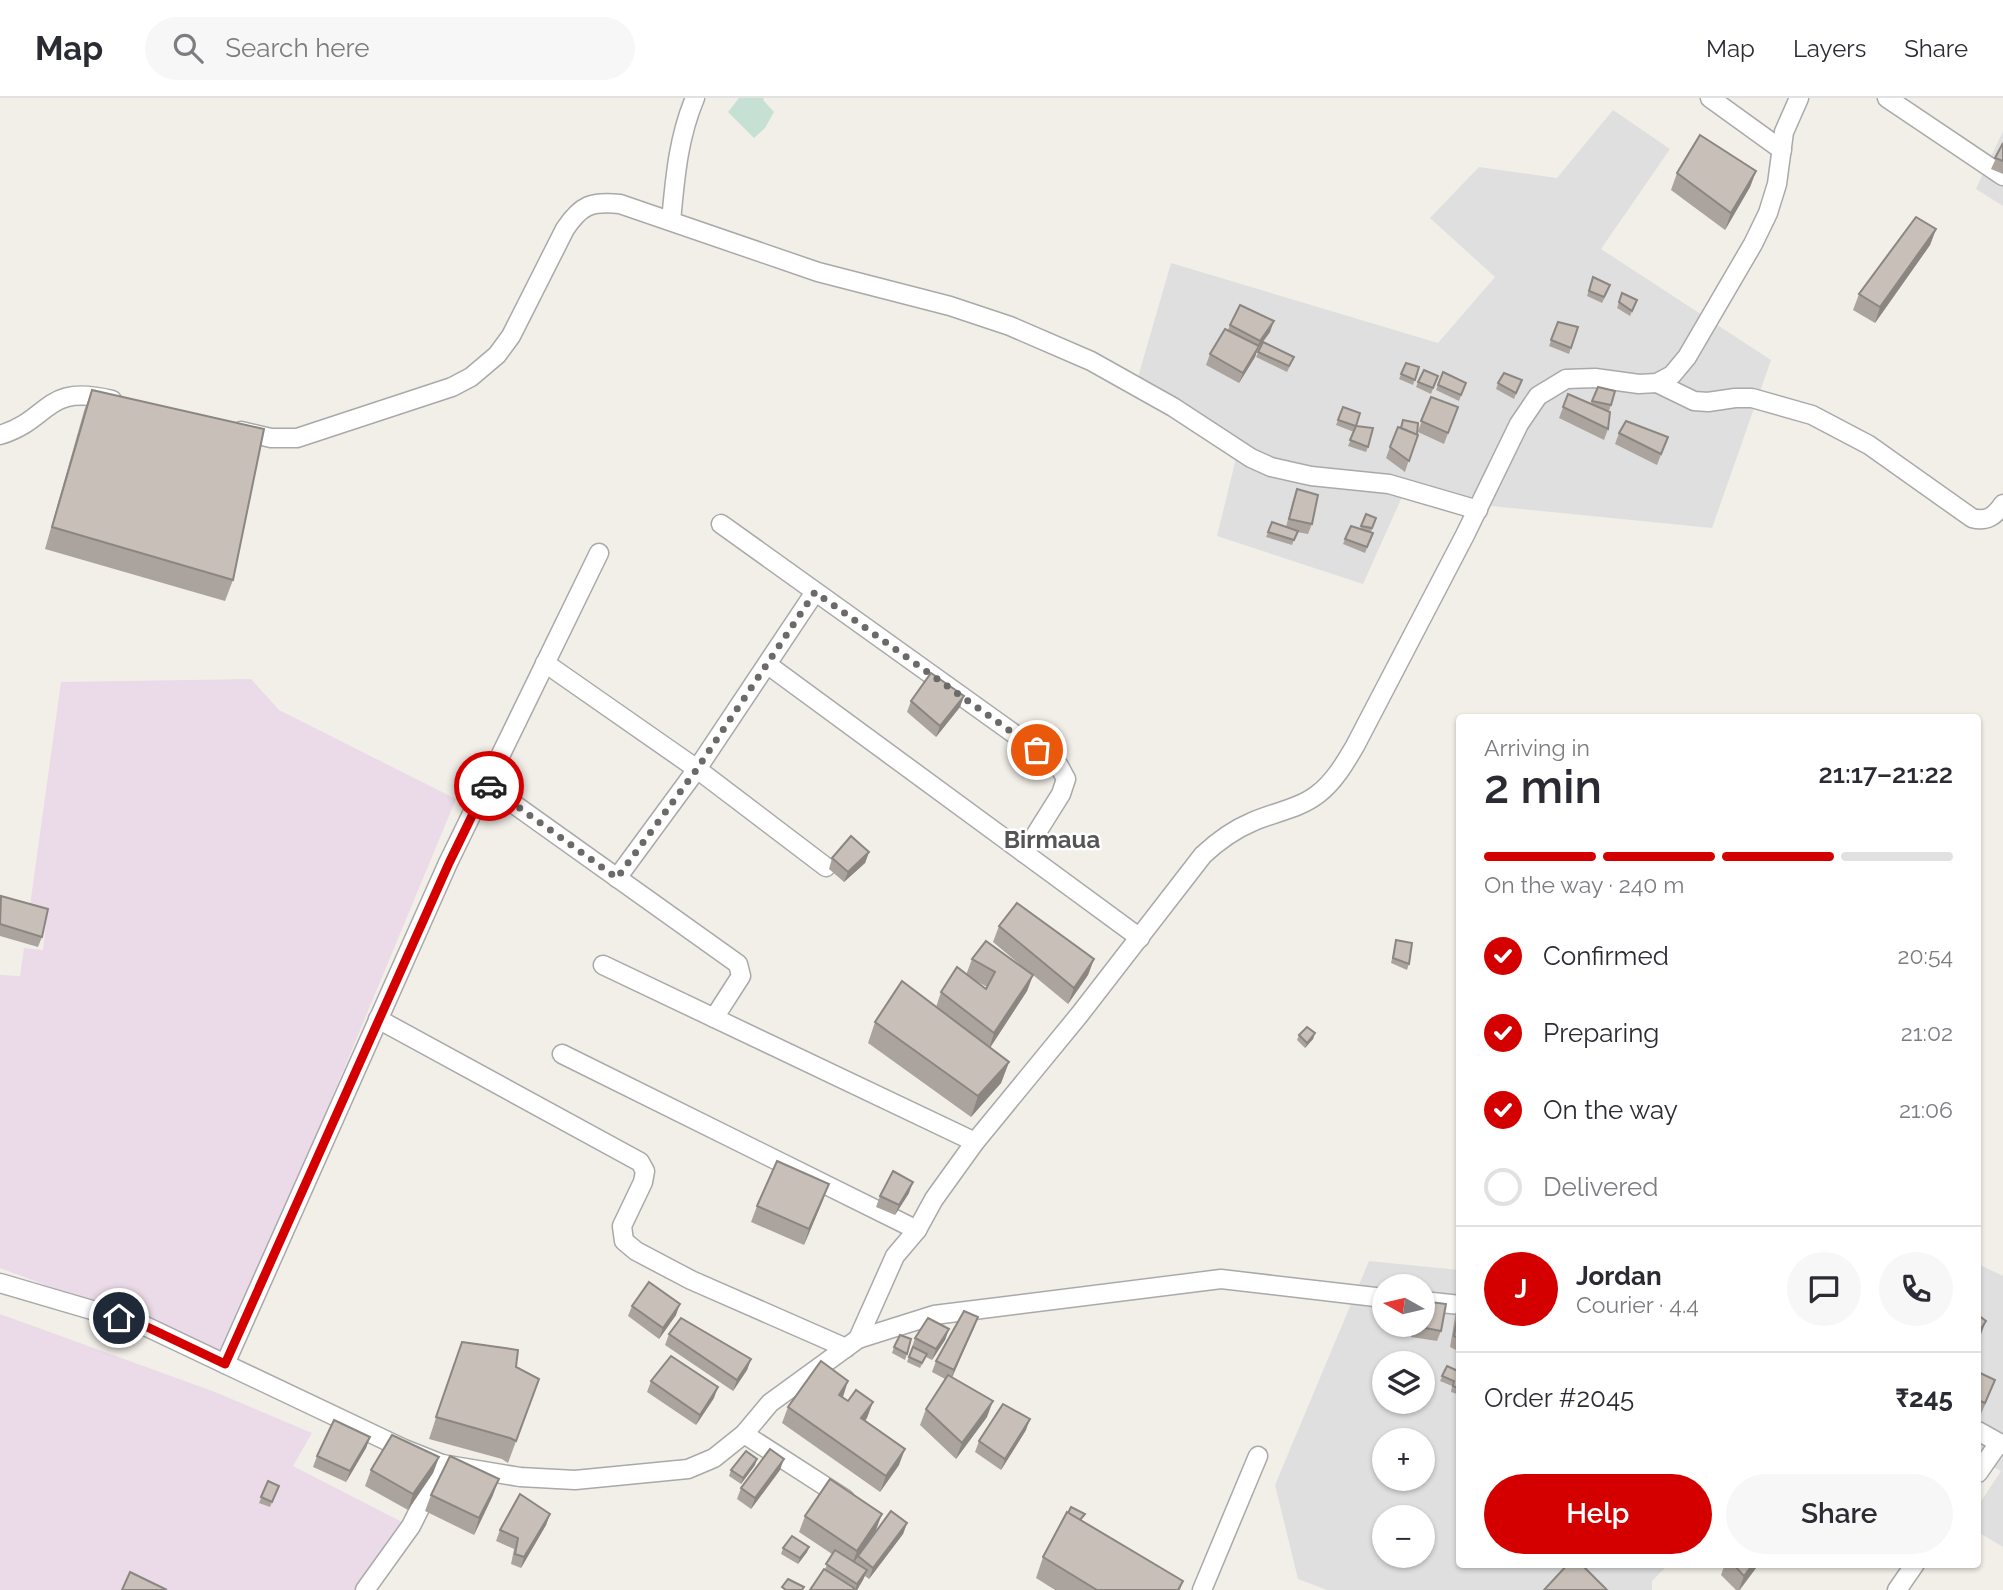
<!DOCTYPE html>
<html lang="en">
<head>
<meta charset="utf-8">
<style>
  body { margin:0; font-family:Raleway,sans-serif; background:#f7f7f7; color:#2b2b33; height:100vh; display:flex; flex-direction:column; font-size:26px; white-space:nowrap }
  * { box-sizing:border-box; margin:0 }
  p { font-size:23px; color:#7c7c81 }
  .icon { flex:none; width:38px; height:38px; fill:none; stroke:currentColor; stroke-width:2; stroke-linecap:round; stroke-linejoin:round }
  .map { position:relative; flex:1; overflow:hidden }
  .drawer { position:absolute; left:1456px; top:616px; width:525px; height:854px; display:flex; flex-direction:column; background:#fff; border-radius:7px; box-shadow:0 2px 5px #0004 }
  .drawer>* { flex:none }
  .needle { width:46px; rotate:278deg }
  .buttons { position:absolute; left:1372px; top:1176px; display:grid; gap:14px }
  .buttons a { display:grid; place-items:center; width:63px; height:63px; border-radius:50%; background:#fff; box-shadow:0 2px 5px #0004; font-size:35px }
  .pin { position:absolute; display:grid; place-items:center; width:60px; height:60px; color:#fff; margin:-30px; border:4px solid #fff; border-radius:50%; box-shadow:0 2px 7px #0007 }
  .courier { position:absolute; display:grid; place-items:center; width:70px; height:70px; margin:-35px; border:5px solid #d40000; border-radius:50%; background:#fff; color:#222; box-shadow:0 2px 9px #0007 }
  .overview em { font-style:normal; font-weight:600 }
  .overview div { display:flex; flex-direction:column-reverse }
  .overview { display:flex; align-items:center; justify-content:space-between; height:119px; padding:0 28px }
  h1 { font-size:46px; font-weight:600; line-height:52px }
  .bar { display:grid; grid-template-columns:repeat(4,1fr); gap:10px 7px; align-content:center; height:84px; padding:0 28px }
  .bar i { height:9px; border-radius:5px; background:#e1e1e2 }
  .bar .active { background:#d40000 }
  .bar p { grid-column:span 4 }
  .line { display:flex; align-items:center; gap:18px; padding:0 28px; border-top:2px solid #e1e1e2 }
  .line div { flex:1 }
  .round { display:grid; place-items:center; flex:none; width:74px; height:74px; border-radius:37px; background:#f7f7f7 }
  ol { padding:0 28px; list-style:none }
  li { display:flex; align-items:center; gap:21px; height:77px }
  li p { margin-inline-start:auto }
  li .icon { padding:7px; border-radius:50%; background:#d40000; color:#fff; stroke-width:4 }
  li:last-child { color:#7c7c81 }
  li i { width:38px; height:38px; border:4px solid #e1e1e2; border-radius:50% }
  .cta { display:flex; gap:14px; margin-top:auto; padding:14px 28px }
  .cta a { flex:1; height:80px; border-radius:42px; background:#d40000; color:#fff; font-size:28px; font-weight:600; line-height:80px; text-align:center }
  .cta a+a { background:#f7f7f7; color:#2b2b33 }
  header { display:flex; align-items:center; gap:42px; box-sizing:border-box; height:98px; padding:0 35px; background:#fff; border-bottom:2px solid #e1e1e2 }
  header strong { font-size:33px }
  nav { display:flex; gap:38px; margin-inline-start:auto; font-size:24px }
  .search { width:490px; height:63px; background:#f7f7f7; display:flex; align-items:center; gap:18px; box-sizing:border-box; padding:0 24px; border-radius:38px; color:#7c7c81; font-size:26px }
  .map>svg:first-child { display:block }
</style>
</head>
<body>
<header>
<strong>Map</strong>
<div class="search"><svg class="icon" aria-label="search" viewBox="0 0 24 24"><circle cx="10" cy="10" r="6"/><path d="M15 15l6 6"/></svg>Search here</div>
<nav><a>Map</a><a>Layers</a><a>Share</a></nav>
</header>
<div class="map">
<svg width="2003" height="1492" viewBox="0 0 2003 1492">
  <rect width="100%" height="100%" fill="#f2efe9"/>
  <g fill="#e0dfdf" fill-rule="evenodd">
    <path d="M1613,12L1670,51L1601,151L1771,262L1712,430L1402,399L1363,486L1217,438L1239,348L1136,286L1171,165L1438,245L1495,179L1430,120L1479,69L1557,80Z"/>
    <path d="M2003,33V108L1976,91Z"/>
    <path d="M1369,1163L1459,1172L1460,1466L1668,1467L1652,1483V1492H1327L1298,1481L1275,1387ZM1384,1188H1423V1227H1384ZM1384,1265H1423V1304H1384ZM1384,1342H1423V1381H1384ZM1384,1419H1423V1458H1384Z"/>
    <path d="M1978,1166L2003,1178V1449L1978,1434V1408L2001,1373L1978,1362Z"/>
  </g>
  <g fill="#ebdbe8">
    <path d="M251,581L279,612L456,701L226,1255L0,1170V877L20,878L24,850L43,852L47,818L29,815L61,584Z"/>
    <path d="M0,1216L215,1294L312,1335L293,1368L402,1424L355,1492H0Z"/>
  </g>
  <path fill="#c6e0d4" d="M739,0H764L763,2L774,14L765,30L754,40L728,14Z"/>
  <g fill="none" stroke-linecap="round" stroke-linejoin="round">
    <g stroke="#a9a9a9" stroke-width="21">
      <g id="street">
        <path d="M1710,0L1782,52"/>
        <path d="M1887,0L2003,78"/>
        <path d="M671,123C675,81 678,40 695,0"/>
        <path d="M1657,285L1694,303L1708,304L1735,300H1752L1812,317L1869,347L1972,420C1987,424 1995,418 2003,406"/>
        <path d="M241,333L271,340H297L452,289L471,279L497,257L511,238L565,131C581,107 591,103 620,106L818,174L950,208L1010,228L1091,263L1173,309L1251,360L1271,369L1311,378L1389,386L1478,412"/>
        <path d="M0,337C52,321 44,285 112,302"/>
        <path d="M721,426L1059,668L1066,681L1061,696L1024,755"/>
        <path d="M545,565L697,671L826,769"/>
        <path d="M768,567L1140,840"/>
        <path d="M487,687L738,866L741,878L714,920"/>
        <path d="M617,780L697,671L815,494"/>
        <path d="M603,867L975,1044"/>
        <path d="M378,921L640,1064L645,1073L643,1084L622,1128L624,1143L636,1153L691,1182L846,1250"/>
        <path d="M562,956L917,1132"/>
        <path d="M0,1185L143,1227L402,1350L442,1366L520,1379L575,1382L688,1371L714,1360L744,1336L770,1305L858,1241L934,1217L1221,1181L1384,1200"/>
        <path d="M1423,1203L1460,1207"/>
        <path d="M858,1241L895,1158L917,1132L934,1101L975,1044L1080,916L1203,757C1218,743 1233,732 1252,724C1274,714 1299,711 1318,696C1334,684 1345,665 1355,648L1465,437L1519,326L1538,298L1566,281L1595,280L1639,286L1657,285L1672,277L1687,259L1753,146L1768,115L1777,86L1784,34L1799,0"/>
        <path d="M225,1266L448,765L599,455"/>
        <path d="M1978,1333L2003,1347"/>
        <path d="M744,1336L845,1401"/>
        <path d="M1978,1375L1999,1345"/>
        <path d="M365,1492L411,1428L442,1366"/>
        <path d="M1202,1492L1258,1358"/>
        <path d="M1897,1492L1915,1466"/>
      </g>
    </g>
    <use href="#street" stroke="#fff" stroke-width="18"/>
  </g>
  <g fill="#aba49e" fill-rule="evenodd">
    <path d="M2003,45V76L1991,71Z"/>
    <path d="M1756,73L1750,89L1725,132L1671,92L1677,75Z"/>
    <path d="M1936,131L1930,147L1875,225L1853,212L1859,196Z"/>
    <path d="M1593,179L1608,193L1602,205L1587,198Z"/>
    <path d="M1622,195L1637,202L1630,218L1617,210Z"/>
    <path d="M1558,224L1578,229L1569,256L1549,248Z"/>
    <path d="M1230,227L1270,234L1263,244L1292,264L1287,274L1256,259L1263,244L1258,250L1255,259L1239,285L1206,267L1210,256L1228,232Z"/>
    <path d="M1406,265L1419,269L1413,287L1399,281Z"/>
    <path d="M1443,274L1466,285L1459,303L1436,292Z"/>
    <path d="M1438,278L1431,296L1416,289L1418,284Z"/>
    <path d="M1522,282L1514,301L1496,291L1498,285Z"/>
    <path d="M1598,289L1611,307L1609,313L1608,331L1604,342L1559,320L1568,296L1591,305Z"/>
    <path d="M92,292L233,482L225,503L45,451L84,313Z"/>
    <path d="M1431,299L1458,309L1444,346L1418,334L1405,374L1386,360L1390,349L1400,330L1403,322L1418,333Z"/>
    <path d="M1343,309L1356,328L1368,349L1366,354L1348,348L1354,334L1336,327Z"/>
    <path d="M1619,335L1668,339L1657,367L1615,346Z"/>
    <path d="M1297,391L1312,426L1308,436L1297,434L1292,447L1266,439L1272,424L1286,429L1293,402Z"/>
    <path d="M1366,416L1376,420L1371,434L1373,435L1365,455L1343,446L1345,441L1360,431Z"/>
    <path d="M964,598L960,609L936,639L907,614L911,603Z"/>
    <path d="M869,754L865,765L844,784L829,771L832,760Z"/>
    <path d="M1,798L42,839L38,849L0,838V801Z"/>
    <path d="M999,828L1094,861L1088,877L1068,906L1033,877L1027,893L990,950L1009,964L1001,985L971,1019L868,945L875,924L936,909L941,894L966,877L972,861L1031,876L993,844ZM971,880L987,889L986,891Z"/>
    <path d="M1396,842L1409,866L1407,872L1391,865Z"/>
    <path d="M1315,935L1313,941L1305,950L1297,942L1299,937Z"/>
    <path d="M909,1095L895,1117L876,1109L880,1098Z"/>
    <path d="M823,1102L804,1147L751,1124L757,1108Z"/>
    <path d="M1460,1205V1254L1450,1249L1456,1213Z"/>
    <path d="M632,1208L676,1217L659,1241L628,1218Z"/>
    <path d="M978,1219L952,1280L987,1319L956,1361L920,1327L926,1311L945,1281L932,1274L936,1263Z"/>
    <path d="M1413,1227H1423L1441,1233L1437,1243L1411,1239Z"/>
    <path d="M949,1231L945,1242L932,1262L926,1259L920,1270L907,1264L915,1240Z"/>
    <path d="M669,1236L751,1261L747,1272L733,1293L665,1247Z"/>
    <path d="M894,1249L907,1256L905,1262L892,1255Z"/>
    <path d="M454,1265L516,1269L539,1281L508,1365L502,1361L429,1341Z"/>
    <path d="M1447,1268L1460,1274V1297L1451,1294L1452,1288L1440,1283Z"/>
    <path d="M1978,1274L1991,1293L1981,1316L1978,1314Z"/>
    <path d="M651,1283L714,1300L696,1327L647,1294Z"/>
    <path d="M843,1299L848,1303L873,1304L865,1323L899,1367L880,1394L782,1325L788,1309Z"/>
    <path d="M1026,1332L1001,1372L975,1354L979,1343Z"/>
    <path d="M370,1339L366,1350L346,1384L313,1369L317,1358Z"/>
    <path d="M439,1359L433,1375L408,1412L365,1388L371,1372Z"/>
    <path d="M755,1367L741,1386L729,1378L731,1372Z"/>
    <path d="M780,1372L751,1411L737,1401L741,1390Z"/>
    <path d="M268,1383L279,1388L270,1409L259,1405Z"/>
    <path d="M431,1397H493L474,1437L425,1413Z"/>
    <path d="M1068,1415L1183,1483L1180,1492H1055L1036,1480L1043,1459Z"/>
    <path d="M550,1416L546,1427L521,1470L511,1466L514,1451L496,1443L500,1432Z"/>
    <path d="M805,1418L876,1432L861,1453L907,1425L903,1436L869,1481L865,1478L857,1492H810L825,1471L832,1456L799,1434Z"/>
    <path d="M809,1449L807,1454L798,1466L781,1456L783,1450Z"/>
    <path d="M1725,1466H1759L1740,1492H1736L1721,1477Z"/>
  </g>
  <g fill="#8b8681">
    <path d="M1756,73L1750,89L1725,132L1731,115Z"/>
    <path d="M1936,131L1930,147L1875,225L1880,209Z"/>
    <path d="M1274,223L1270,234L1258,250L1255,259L1239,285L1243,275L1256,253L1260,243Z"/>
    <path d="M964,598L960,609L936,639L940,628Z"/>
    <path d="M869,754L865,765L844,784L848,774Z"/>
    <path d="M1094,861L1088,877L1068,906L1074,890Z"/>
    <path d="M1033,877L1027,893L989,951L994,935Z"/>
    <path d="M1315,935L1313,941L1305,950L1307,945Z"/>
    <path d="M1009,964L1001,985L971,1019L978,998Z"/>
    <path d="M913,1084L909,1095L895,1117L899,1107Z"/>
    <path d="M829,1086L823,1102L804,1147L809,1131Z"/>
    <path d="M680,1206L676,1217L659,1241L663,1230Z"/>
    <path d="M978,1219L974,1230L950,1283L954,1272Z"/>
    <path d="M1986,1223L1980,1239L1978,1243V1235Z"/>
    <path d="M949,1231L945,1242L932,1262L936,1251Z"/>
    <path d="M751,1261L747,1272L733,1293L737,1282Z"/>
    <path d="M848,1283L843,1299L839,1297Z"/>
    <path d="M718,1289L714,1300L696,1327L700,1317Z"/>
    <path d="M993,1303L987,1319L956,1361L962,1345Z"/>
    <path d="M873,1304L867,1320L855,1337L861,1320Z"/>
    <path d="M1030,1321L1026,1332L1001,1372L1005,1361Z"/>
    <path d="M370,1339L366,1350L346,1384L350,1373Z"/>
    <path d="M905,1351L899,1367L880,1394L886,1378Z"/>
    <path d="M439,1359L433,1375L408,1412L413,1396Z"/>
    <path d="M757,1361L755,1367L741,1386L743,1380Z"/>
    <path d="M784,1361L780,1372L751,1411L755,1400Z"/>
    <path d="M499,1381L493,1397L474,1437L479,1420Z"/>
    <path d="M550,1416L546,1427L521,1470L524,1459Z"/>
    <path d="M882,1416L876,1432L851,1469L857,1453Z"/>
    <path d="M907,1425L903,1436L869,1481L873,1470Z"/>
    <path d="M809,1449L807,1454L798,1466L800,1460Z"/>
    <path d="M1753,1466H1759L1739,1492L1744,1478Z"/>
    <path d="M867,1472L863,1482L857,1492H855L857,1486Z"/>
  </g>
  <g fill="#c7bfb8" stroke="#8b8681" stroke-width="2">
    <path d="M1700,37L1756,73L1731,115L1677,75Z"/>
    <path d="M2003,45V63L1995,60Z"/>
    <path d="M1916,119L1936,131L1880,209L1859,196Z"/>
    <path d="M1593,179L1610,187L1604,199L1589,193Z"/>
    <path d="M1622,195L1637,202L1632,213L1619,204Z"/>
    <path d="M1240,207L1274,223L1260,243L1230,227Z"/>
    <path d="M1558,224L1578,229L1571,250L1551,242Z"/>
    <path d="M1225,231L1259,248L1243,275L1210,256Z"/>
    <path d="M1263,244L1294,259L1289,268L1258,254Z"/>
    <path d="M1406,265L1419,269L1415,282L1401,276Z"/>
    <path d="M1424,272L1438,278L1433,290L1418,284Z"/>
    <path d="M1443,274L1466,285L1461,297L1438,287Z"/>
    <path d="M1504,275L1522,282L1516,295L1498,285Z"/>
    <path d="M1598,289L1615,293L1611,307L1592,303Z"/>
    <path d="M92,292L264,331L233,482L52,429Z"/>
    <path d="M1568,296L1610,314L1608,331L1563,309Z"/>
    <path d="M1431,299L1458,309L1448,335L1421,323Z"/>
    <path d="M1343,309L1360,315L1356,328L1373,330L1368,349L1350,342L1356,328L1338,322Z"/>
    <path d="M1403,322L1418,325L1417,337L1401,330Z"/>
    <path d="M1626,323L1668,339L1661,356L1619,335Z"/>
    <path d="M1398,329L1418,337L1409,363L1390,349Z"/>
    <path d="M1297,391L1318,397L1312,426L1289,421Z"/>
    <path d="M1366,416L1376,420L1372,430L1361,428Z"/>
    <path d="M1272,424L1298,433L1294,442L1268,434Z"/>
    <path d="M1351,428L1373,435L1367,449L1345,441Z"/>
    <path d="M931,575L964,598L940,628L911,603Z"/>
    <path d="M851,738L869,754L848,774L832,760Z"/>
    <path d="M1,798L48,811L42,839L0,826Z"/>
    <path d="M1017,805L1094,861L1074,890L999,828Z"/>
    <path d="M1396,842L1412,845L1409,866L1393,860Z"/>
    <path d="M986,843L1033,877L994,935L941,894L957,869L986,891L995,874L972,861Z"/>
    <path d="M902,883L1009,964L978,998L875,924Z"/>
    <path d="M1307,929L1315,935L1307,945L1299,937Z"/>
    <path d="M777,1063L829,1086L809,1131L757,1108Z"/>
    <path d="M893,1073L913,1084L899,1107L880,1098Z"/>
    <path d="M649,1184L680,1206L663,1230L632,1208Z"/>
    <path d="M1423,1203L1446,1206L1441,1233L1415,1228V1227H1423Z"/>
    <path d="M1460,1207V1241L1454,1238Z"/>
    <path d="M964,1213L978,1219L954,1272L936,1263Z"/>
    <path d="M1978,1217L1986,1223L1978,1235Z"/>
    <path d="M681,1220L751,1261L737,1282L669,1236Z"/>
    <path d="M928,1220L949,1231L936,1251L915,1240Z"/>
    <path d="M900,1237L911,1241L907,1256L894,1249Z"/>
    <path d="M462,1244L518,1252L516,1269L539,1281L516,1343L510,1340L436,1319Z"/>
    <path d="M913,1249L927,1256L922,1265L909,1259Z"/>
    <path d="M671,1258L718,1289L700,1317L651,1283Z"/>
    <path d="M821,1263L848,1283L839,1297L848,1303L856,1292L873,1304L861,1320L905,1351L886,1378L788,1309Z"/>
    <path d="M1447,1268L1460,1274V1291L1453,1288L1454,1283L1442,1278Z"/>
    <path d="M1978,1274L1995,1282L1985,1305L1978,1302Z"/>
    <path d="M948,1277L993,1303L962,1345L926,1311Z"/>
    <path d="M1003,1306L1030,1321L1005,1361L979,1343Z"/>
    <path d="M334,1322L370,1339L350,1373L317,1358Z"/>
    <path d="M392,1337L439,1359L413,1396L371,1372Z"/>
    <path d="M770,1351L784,1361L755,1400L741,1390Z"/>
    <path d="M746,1353L757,1361L743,1380L731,1372Z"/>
    <path d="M450,1358L499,1381L479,1420L431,1397Z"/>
    <path d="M830,1381L882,1416L857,1453L805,1418Z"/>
    <path d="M268,1383L279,1388L272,1404L261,1399Z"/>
    <path d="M520,1396L550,1416L524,1459L515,1456L518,1440L500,1432Z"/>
    <path d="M1071,1409L1085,1416L1080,1422L1068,1415Z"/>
    <path d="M891,1413L907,1425L873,1470L858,1458Z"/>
    <path d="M1067,1414L1183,1483L1178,1492H1097L1043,1459Z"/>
    <path d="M792,1438L809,1449L800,1460L783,1450Z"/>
    <path d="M835,1452L867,1472L857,1486L826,1466Z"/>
    <path d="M1568,1466H1581L1607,1492H1544Z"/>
    <path d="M1733,1466H1753L1744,1478Z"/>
    <path d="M824,1471L854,1490L853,1492H810Z"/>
    <path d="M130,1474L167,1492H122Z"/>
    <path d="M788,1481L804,1489L802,1492H786L782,1489Z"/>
  </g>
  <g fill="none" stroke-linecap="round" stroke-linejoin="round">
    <path stroke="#6b6a68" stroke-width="7" stroke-dasharray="0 12.6" d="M489,688L617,780L697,671L815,494L1037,652"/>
    <path stroke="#d40000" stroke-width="9" d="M119,1220L143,1227L225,1266L449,765L487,687L489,688"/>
  </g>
  <g text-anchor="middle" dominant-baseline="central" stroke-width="5" stroke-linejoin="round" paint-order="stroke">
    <g font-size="24" font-weight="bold" fill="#555" stroke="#fff">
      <text x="1052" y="741">Birmaua</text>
    </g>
  </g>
</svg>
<div class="buttons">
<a><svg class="needle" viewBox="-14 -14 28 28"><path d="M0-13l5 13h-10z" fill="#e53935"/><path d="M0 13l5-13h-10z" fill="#7c7c81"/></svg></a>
<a><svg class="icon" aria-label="layers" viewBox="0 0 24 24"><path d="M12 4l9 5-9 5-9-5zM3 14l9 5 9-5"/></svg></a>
<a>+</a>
<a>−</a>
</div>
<div class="pin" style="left:1037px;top:652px;background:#ea580c"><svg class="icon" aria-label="bag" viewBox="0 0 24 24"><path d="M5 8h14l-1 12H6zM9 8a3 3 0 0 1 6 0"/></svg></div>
<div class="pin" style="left:119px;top:1220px;background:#1f2937"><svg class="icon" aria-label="home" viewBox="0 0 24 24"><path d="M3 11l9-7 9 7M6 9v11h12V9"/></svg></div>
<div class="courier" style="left:489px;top:688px"><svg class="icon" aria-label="car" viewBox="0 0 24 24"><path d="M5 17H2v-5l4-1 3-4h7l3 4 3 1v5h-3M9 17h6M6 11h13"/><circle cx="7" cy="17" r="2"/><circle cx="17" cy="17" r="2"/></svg></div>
<section class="drawer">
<div class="overview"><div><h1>2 min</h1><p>Arriving in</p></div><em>21:17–21:22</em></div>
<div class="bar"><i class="active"></i><i class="active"></i><i class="active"></i><i></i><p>On the way · 240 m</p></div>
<ol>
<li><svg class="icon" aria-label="check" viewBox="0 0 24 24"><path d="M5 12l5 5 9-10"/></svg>Confirmed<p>20:54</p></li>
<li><svg class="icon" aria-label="check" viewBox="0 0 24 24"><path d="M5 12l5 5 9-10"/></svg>Preparing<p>21:02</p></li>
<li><svg class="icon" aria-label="check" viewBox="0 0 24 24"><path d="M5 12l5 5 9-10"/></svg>On the way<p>21:06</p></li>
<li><i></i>Delivered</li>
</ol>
<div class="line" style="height:126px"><b class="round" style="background:#d40000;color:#fff">J</b><div><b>Jordan</b><p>Courier · 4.4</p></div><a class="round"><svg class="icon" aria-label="chat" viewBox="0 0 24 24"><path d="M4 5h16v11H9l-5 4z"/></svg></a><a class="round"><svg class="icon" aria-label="phone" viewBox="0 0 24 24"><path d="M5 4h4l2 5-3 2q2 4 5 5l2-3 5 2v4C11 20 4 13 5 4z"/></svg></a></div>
<div class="line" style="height:91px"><div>Order #2045</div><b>₹245</b></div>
<div class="cta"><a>Help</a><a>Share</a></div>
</section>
</div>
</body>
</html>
